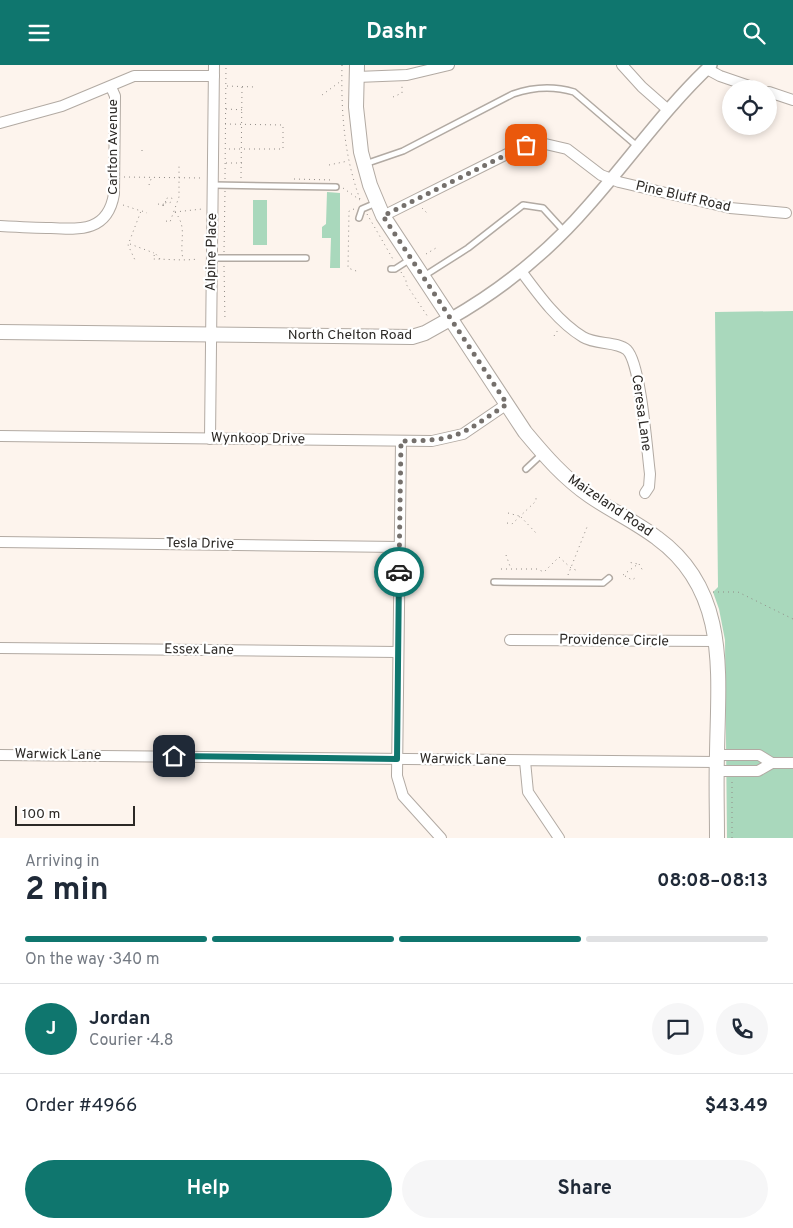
<!DOCTYPE html>
<html lang="en">
<head>
<meta charset="utf-8">
<style>
  body { margin:0; font-family:Overpass,sans-serif; background:#f6f6f7; color:#1f2937; height:100vh; display:flex; flex-direction:column; font-size:19px; white-space:nowrap }
  * { box-sizing:border-box; margin:0 }
  p { font-size:16px; color:#747a83 }
  .icon { flex:none; width:28px; height:28px; fill:none; stroke:currentColor; stroke-width:2; stroke-linecap:round; stroke-linejoin:round }
  .map { position:relative; height:773px; overflow:hidden }
  .details { display:flex; flex-direction:column; background:#fff; flex:1 }
  .details>* { flex:none }
  .controls { position:absolute; left:722px; top:15px; display:grid; gap:10px }
  .controls a { display:grid; place-items:center; width:55px; height:55px; border-radius:50%; background:#fff; box-shadow:0 2px 8px #0003; font-size:25px }
  .scale { position:absolute; left:15px; bottom:12px; width:120px; box-sizing:border-box; padding-left:5px; border:2px solid #2c2926; border-top:0; font-size:14px; line-height:18px; white-space:nowrap; color:#2c2926; -webkit-text-stroke:4px #fff; paint-order:stroke }
  .pin { position:absolute; display:grid; place-items:center; width:42px; height:42px; color:#fff; margin:-21px; border-radius:10px; box-shadow:0 2px 8px #0006 }
  .courier { position:absolute; display:grid; place-items:center; width:50px; height:50px; margin:-25px; border:4px solid #0f766e; border-radius:50%; background:#fff; color:#222; box-shadow:0 1px 6px #0007 }
  .summary em { font-style:normal; font-weight:700 }
  .summary div { display:flex; flex-direction:column-reverse }
  .summary { display:flex; align-items:center; justify-content:space-between; height:85px; padding:0 25px }
  h1 { font-size:32px; font-weight:700; line-height:38px }
  .bar { display:grid; grid-template-columns:repeat(4,1fr); gap:8px 5px; align-content:center; height:60px; padding:0 25px }
  .bar i { height:6px; border-radius:4px; background:#e0e1e3 }
  .bar .on { background:#0f766e }
  .bar p { grid-column:span 4 }
  .line { display:flex; align-items:center; gap:12px; padding:0 25px; border-top:1px solid #e0e1e3 }
  .line div { flex:1 }
  .round { display:grid; place-items:center; flex:none; width:52px; height:52px; border-radius:26px; background:#f6f6f7 }
  .cta { display:flex; gap:10px; margin-top:auto; padding:10px 25px }
  .cta a { flex:1; height:58px; border-radius:30px; background:#0f766e; color:#fff; font-size:20px; font-weight:700; line-height:58px; text-align:center }
  .cta a+a { background:#f6f6f7; color:#1f2937 }
  header { display:flex; justify-content:space-between; align-items:center; height:65px; padding:0 25px; background:#0f766e; color:#fff; font-size:22px; font-weight:700 }
  .map>svg:first-child { display:block }
</style>
</head>
<body>
<header><svg class="icon" aria-label="menu" viewBox="0 0 24 24"><path d="M4 6h16M4 12h16M4 18h16"/></svg>Dashr<svg class="icon" aria-label="search" viewBox="0 0 24 24"><circle cx="10" cy="10" r="6"/><path d="M15 15l6 6"/></svg></header>
<div class="map">
<svg width="793" height="773" viewBox="0 0 793 773">
  <rect width="100%" height="100%" fill="#fdf4ed"/>
  <g fill="#a9d8bc">
    <path d="M327,127L340,128V203H330L331,173H322V162L326,159Z"/>
    <rect x="253" y="135" width="14" height="45"/>
    <path d="M793,246V773H727L725,575L719,544L713,527L718,522L715,247Z"/>
  </g>
  <g fill="none" stroke-linecap="round" stroke-linejoin="round">
    <g stroke="#b2aaa3" stroke-width="8">
      <g id="service">
        <path d="M365,99L403,86L513,29C533,22 554,21 574,27L637,81"/>
        <path d="M213,120L336,122"/>
        <path d="M359,153L362,144L376,138"/>
        <path d="M212,193H306"/>
        <path d="M391,204H395L409,195"/>
        <path d="M424,211L468,183L523,140L543,143L564,166"/>
        <path d="M526,404L542,389"/>
        <path d="M494,517L603,518L609,513"/>
      </g>
    </g>
    <g stroke="#b2aaa3" stroke-width="12">
      <g id="minor">
        <path d="M622,0L642,22L667,44"/>
        <path d="M707,4L720,11L758,24"/>
        <path d="M357,12L407,10L449,0"/>
        <path d="M769,27L793,35"/>
        <path d="M0,58L62,41L134,11H214"/>
        <path d="M383,151L517,84L541,78L567,84L601,110L619,117L730,143L786,148"/>
        <path d="M0,161C17,162 34,163 51,163C81,165 108,166 114,129L115,31L111,22"/>
        <path d="M521,206C538,229 558,257 583,272C596,280 617,276 627,285C641,299 647,386 650,409L649,422L645,428"/>
        <path d="M0,371L432,376L463,369L507,339"/>
        <path d="M210,374L214,0"/>
        <path d="M401,376L397,711L403,731L441,773"/>
        <path d="M0,477L399,482"/>
        <path d="M510,575L717,576"/>
        <path d="M0,583L398,587"/>
        <path d="M0,690L716,697"/>
        <path d="M716,690H759L772,698"/>
        <path d="M525,696L528,727L559,773"/>
        <path d="M716,706H758L772,698H793"/>
      </g>
    </g>
    <g stroke="#b2aaa3" stroke-width="14">
      <path id="tertiary" d="M450,254C501,225 550,185 588,141C630,94 665,43 711,0"/>
    </g>
    <g stroke="#b2aaa3" stroke-width="16">
      <g id="secondary">
        <path d="M357,0L356,42L361,87L370,120L383,151L525,367C545,391 564,413 590,431C612,446 636,457 657,473C730,526 718,610 717,689C716,717 717,745 717,773"/>
        <path d="M0,267L412,272L425,268L450,254"/>
      </g>
    </g>
    <g stroke="#908b86" stroke-width="1" stroke-dasharray="1 4" stroke-linecap="butt">
      <path d="M342,0C341,48 344,92 361,137"/>
      <path d="M227,21L255,22"/>
      <path d="M322,30L341,16"/>
      <path d="M393,32L402,28V20"/>
      <path d="M226,44L245,45"/>
      <path d="M225,59L283,60V84H226"/>
      <path d="M142,85V90"/>
      <path d="M226,98H244"/>
      <path d="M329,100L348,96"/>
      <path d="M124,112L202,113"/>
      <path d="M241,113L242,22"/>
      <path d="M225,114L226,0"/>
      <path d="M294,114L332,115"/>
      <path d="M149,120L151,114"/>
      <path d="M343,123L360,135"/>
      <path d="M158,139L163,140L162,144"/>
      <path d="M123,140L141,146L128,180L135,195"/>
      <path d="M163,140L165,141C166,138 166,135 167,133H172L171,137L169,138L164,136L163,140"/>
      <path d="M422,143L429,150"/>
      <path d="M354,144L349,146L348,203L359,207"/>
      <path d="M142,146L147,148"/>
      <path d="M175,147C188,163 179,176 183,194"/>
      <path d="M175,147L202,144"/>
      <path d="M367,149L394,196"/>
      <path d="M166,156L170,157L179,132V101"/>
      <path d="M130,179L154,188"/>
      <path d="M224,187L225,126"/>
      <path d="M426,189L436,183"/>
      <path d="M160,194L155,188L153,194C167,194 183,196 198,194"/>
      <path d="M224,201L225,256"/>
      <path d="M401,207L406,215V219L428,252"/>
      <path d="M554,271L558,265"/>
      <path d="M508,448L519,451"/>
      <path d="M521,452L536,468"/>
      <path d="M507,458L512,459L536,436V432"/>
      <path d="M506,490L511,504"/>
      <path d="M639,499L643,506"/>
      <path d="M501,504H537L544,507L559,492L571,503L578,506"/>
      <path d="M568,510L587,462"/>
      <path d="M623,510L638,499L628,497"/>
      <path d="M625,511L632,515L635,513"/>
      <path d="M713,527H738L793,554"/>
      <path d="M732,773V715"/>
    </g>
    <use href="#service" stroke="#fff" stroke-width="5"/>
    <use href="#minor" stroke="#fff" stroke-width="10"/>
    <use href="#tertiary" stroke="#fff" stroke-width="11"/>
    <use href="#secondary" stroke="#fff" stroke-width="14"/>
  </g>
  <g fill="none" stroke-linecap="round" stroke-linejoin="round">
    <path stroke="#75706c" stroke-width="5" stroke-dasharray="0 9" d="M399,507L401,376C457,376 461,370 507,339L383,151L526,80"/>
    <path stroke="#0f766e" stroke-width="6" d="M174,691L397,694L399,507"/>
  </g>
  <g text-anchor="middle" dominant-baseline="central" stroke-width="4.5" stroke-linejoin="round" paint-order="stroke">
    <g font-size="14" fill="#2c2926" stroke="#fff">
      <text transform="translate(113 82) rotate(-90)">Carlton Avenue</text>
      <text transform="translate(683 132) rotate(13)">Pine Bluff Road</text>
      <text transform="translate(212 187) rotate(-89)">Alpine Place</text>
      <text x="350" y="270">North Chelton Road</text>
      <text transform="translate(641 348) rotate(82)">Ceresa Lane</text>
      <text transform="translate(258 374) rotate(1)">Wynkoop Drive</text>
      <text transform="translate(610 441) rotate(34)">Maizeland Road</text>
      <text transform="translate(200 479) rotate(1)">Tesla Drive</text>
      <text transform="translate(614 576) rotate(1)">Providence Circle</text>
      <text transform="translate(199 585) rotate(1)">Essex Lane</text>
      <text transform="translate(58 690) rotate(1)">Warwick Lane</text>
      <text transform="translate(463 695) rotate(1)">Warwick Lane</text>
    </g>
  </g>
</svg>
<div class="controls">
<a><svg class="icon" aria-label="locate" viewBox="0 0 24 24"><circle cx="12" cy="12" r="6"/><path d="M12 2v4M12 18v4M2 12h4M18 12h4"/></svg></a>
</div>
<div class="scale">100 m</div>
<div class="pin" style="left:526px;top:80px;background:#ea580c"><svg class="icon" aria-label="bag" viewBox="0 0 24 24"><path d="M5 8h14l-1 12H6zM9 8a3 3 0 0 1 6 0"/></svg></div>
<div class="pin" style="left:174px;top:691px;background:#1f2937"><svg class="icon" aria-label="home" viewBox="0 0 24 24"><path d="M3 11l9-7 9 7M6 9v11h12V9"/></svg></div>
<div class="courier" style="left:399px;top:507px"><svg class="icon" aria-label="car" viewBox="0 0 24 24"><path d="M5 17H2v-5l4-1 3-4h7l3 4 3 1v5h-3M9 17h6M6 11h13"/><circle cx="7" cy="17" r="2"/><circle cx="17" cy="17" r="2"/></svg></div>
</div>
<section class="details">
<div class="summary"><div><h1>2 min</h1><p>Arriving in</p></div><em>08:08–08:13</em></div>
<div class="bar"><i class="on"></i><i class="on"></i><i class="on"></i><i></i><p>On the way · 340 m</p></div>
<div class="line" style="height:90px"><b class="round" style="background:#0f766e;color:#fff">J</b><div><b>Jordan</b><p>Courier · 4.8</p></div><a class="round"><svg class="icon" aria-label="chat" viewBox="0 0 24 24"><path d="M4 5h16v11H9l-5 4z"/></svg></a><a class="round"><svg class="icon" aria-label="phone" viewBox="0 0 24 24"><path d="M5 4h4l2 5-3 2q2 4 5 5l2-3 5 2v4C11 20 4 13 5 4z"/></svg></a></div>
<div class="line" style="height:65px"><div>Order #4966</div><b>$43.49</b></div>
<div class="cta"><a>Help</a><a>Share</a></div>
</section>
</body>
</html>
